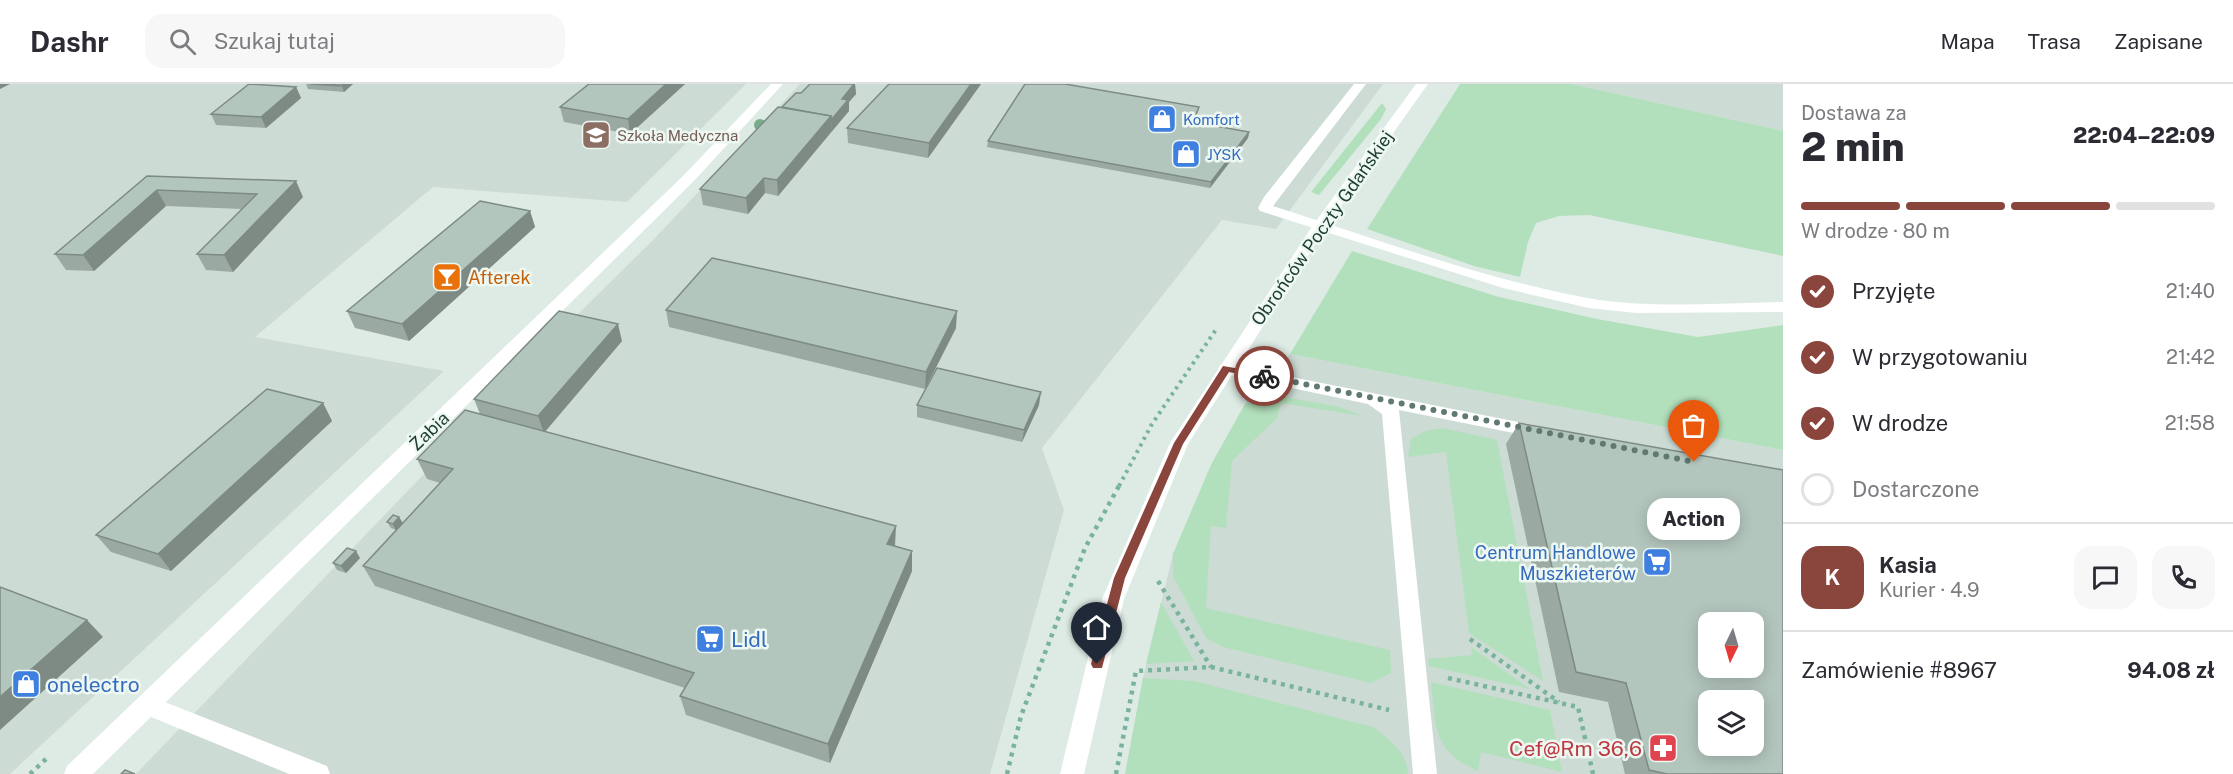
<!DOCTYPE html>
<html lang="pl">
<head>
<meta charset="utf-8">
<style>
  body { margin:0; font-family:"Public Sans",sans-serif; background:#f7f7f7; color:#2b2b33; height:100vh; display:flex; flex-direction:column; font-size:22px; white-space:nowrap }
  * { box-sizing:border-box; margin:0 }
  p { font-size:20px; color:#7c7c81 }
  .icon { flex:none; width:33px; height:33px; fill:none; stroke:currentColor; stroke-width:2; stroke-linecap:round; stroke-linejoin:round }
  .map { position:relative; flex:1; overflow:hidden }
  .drawer { display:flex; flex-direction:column; background:#fff; width:450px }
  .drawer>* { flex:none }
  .needle { width:39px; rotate:185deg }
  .fabs { position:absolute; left:1698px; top:528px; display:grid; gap:12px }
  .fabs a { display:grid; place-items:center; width:66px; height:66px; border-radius:12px; background:#fff; box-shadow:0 3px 15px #0003; font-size:30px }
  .pin { position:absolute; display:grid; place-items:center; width:51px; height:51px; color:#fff; margin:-62px -26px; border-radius:50% 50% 50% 0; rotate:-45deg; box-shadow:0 0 6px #0007 }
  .pin .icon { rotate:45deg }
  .courier { position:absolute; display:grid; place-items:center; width:60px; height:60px; margin:-30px; border:4px solid #8a463c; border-radius:50%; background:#fff; color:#222; box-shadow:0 2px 8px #0007 }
  .bubble { position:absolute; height:42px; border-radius:18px; background:#fff; box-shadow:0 3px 15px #0003; font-size:20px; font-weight:800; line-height:42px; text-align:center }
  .summary em { font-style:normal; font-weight:800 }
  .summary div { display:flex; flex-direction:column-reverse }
  .summary { display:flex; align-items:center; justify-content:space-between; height:102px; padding:0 18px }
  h1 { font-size:39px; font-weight:800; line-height:45px }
  .bar { display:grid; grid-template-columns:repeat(4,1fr); gap:9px 6px; align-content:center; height:72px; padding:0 18px }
  .bar i { height:8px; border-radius:4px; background:#e1e1e2 }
  .bar .selected { background:#8a463c }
  .bar p { grid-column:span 4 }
  .line { display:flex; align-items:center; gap:15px; padding:0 18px; border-top:2px solid #e1e1e2 }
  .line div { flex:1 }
  .round { display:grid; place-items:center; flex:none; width:63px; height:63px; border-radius:18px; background:#f7f7f7 }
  ol { padding:0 18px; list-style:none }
  li { display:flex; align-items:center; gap:18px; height:66px }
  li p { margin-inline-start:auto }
  li .icon { padding:6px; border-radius:50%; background:#8a463c; color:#fff; stroke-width:4 }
  li:last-child { color:#7c7c81 }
  li i { width:33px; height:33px; border:3px solid #e1e1e2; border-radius:50% }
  header { display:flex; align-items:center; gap:36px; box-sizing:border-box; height:84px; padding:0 30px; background:#fff; border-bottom:2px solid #e1e1e2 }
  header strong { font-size:28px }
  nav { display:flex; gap:33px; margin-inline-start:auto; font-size:21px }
  .search { width:420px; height:54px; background:#f7f7f7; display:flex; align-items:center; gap:15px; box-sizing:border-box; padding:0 21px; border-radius:18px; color:#7c7c81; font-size:22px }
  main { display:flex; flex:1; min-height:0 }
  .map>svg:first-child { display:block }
</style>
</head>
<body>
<header>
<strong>Dashr</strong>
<div class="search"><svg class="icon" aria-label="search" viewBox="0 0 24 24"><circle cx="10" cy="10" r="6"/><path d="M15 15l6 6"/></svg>Szukaj tutaj</div>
<nav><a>Mapa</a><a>Trasa</a><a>Zapisane</a></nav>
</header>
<main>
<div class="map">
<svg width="1783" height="690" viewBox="0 0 1783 690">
  <rect width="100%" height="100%" fill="#ddebe4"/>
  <g fill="#ccdbd3" fill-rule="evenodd">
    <path d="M0,0H746L627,118L433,103L255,253L444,287L10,690H0Z"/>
    <path d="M800,0H1383L1276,145L1222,136L1042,364L1064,426L990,690H136L564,244L655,154Z"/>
    <path d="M1572,0H1783V47Z"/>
    <path d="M1290,270L1783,366V690H1125L1143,594L1173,470L1211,381L1245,320ZM1708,538H1754V584H1708ZM1708,616H1754V662H1708Z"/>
  </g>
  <g fill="#b3e0bc">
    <path d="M1460,0H1572L1783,47V172L1589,131L1559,132L1536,139L1528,158L1520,193L1474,182L1367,145Z"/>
    <path d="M1382,19L1386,25L1381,35L1319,111L1311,108Z"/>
    <path d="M1352,167L1499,213L1597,235L1698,253L1783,241V366L1290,270Z"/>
    <path d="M1286,313L1340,323L1363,332L1281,319L1277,334L1232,377L1226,444L1211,442L1206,524L1390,566L1391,589L1371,599L1223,563L1206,554L1173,492V470L1211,381L1245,320Z"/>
    <path d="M1443,344L1497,356L1543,597L1469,549L1446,368L1408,373L1411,355L1425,347Z"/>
    <path d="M1161,518L1194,577L1146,580Z"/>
    <path d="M1471,563L1530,605L1429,582L1428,575L1472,571Z"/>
    <path d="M1143,594L1194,597L1373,643C1389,655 1407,668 1408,690H1125Z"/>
    <path d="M1431,598L1550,626L1562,688L1481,668L1478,687C1432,667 1436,643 1431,598Z"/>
  </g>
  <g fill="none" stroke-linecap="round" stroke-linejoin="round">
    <path stroke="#7ab39d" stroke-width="4" stroke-dasharray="3 4.5" stroke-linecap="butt" d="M1119,402L1152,340L1217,244"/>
    <g stroke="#7ab39d" stroke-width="4.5" stroke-dasharray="4 5" stroke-linecap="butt">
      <path d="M1158,497L1211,583"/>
      <path d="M1470,555L1559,618"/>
      <path d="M1448,594L1578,623L1593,690"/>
      <path d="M30,690L46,675"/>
      <path d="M1007,690L1021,632L1085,464L1120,400"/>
      <path d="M1116,690L1136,587L1211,583L1389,626"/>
    </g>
    <g fill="#fff" fill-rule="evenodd">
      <path d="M1354,0H1366L1273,122C1377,155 1480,194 1587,214C1651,225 1719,219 1783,218V228L1636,229L1589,224L1503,204L1260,127L1258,124L1264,113Z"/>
      <path d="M1226,280L1539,342L1545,344L1548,348L1545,352L1539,354L1399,326L1437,690H1413L1382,330L1368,320L1220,289L1218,285L1220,281Z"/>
      <path d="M147,611L327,682L330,690H289L139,628L135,621L139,614Z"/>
    </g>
    <path fill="#fff" fill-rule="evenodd" d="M771,0H783L692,99L93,690H64L67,682L682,93Z"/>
    <path fill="#fff" fill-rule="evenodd" d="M1416,0H1428L1327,142L1188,360L1124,515L1084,690H1060L1102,515L1170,359L1313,141Z"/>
  </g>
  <circle fill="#77ac89" cx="760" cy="41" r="6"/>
  <g fill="#9aaaa3">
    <path d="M306,0H353L344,8L308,5Z"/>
    <path d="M589,0H685L630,50L564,38L560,23Z"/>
    <path d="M810,0H855L856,10L849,18V27L778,112L765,109L748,130L703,121L700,105L782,23L801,9Z"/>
    <path d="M981,0L928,74L848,59L847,44Z"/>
    <path d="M296,3L301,14L266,44L216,41L211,30Z"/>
    <path d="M1199,23L1194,39L1249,48L1248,54L1210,104L987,63L988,57Z"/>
    <path d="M147,92L303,113L233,188L206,186L197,170L242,125L166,122L94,187L66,186L55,170Z"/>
    <path d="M530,127L535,143L409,257L355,244L347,227Z"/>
    <path d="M666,226L956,244L925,305L669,243Z"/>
    <path d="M622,257L545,347L912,467V487L830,679L686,631L680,612L685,604L375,502L363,482L396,446L391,444L387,438L399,433L403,439L440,399L427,395L417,375L480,330L474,315Z"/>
    <path d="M323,319L332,337L171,487L111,468L96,451Z"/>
    <path d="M917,321H1039L1022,358L917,333Z"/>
    <path d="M1519,339L1783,690H1625L1608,618L1559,608L1506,360Z"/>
    <path d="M360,474L346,489L337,486L333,479Z"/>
  </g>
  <g fill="#7d8b84">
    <path d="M0,0H10L0,5Z"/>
    <path d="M344,0H353L344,8L342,2Z"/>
    <path d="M666,0H685L630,50L628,35Z"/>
    <path d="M854,0H855L856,10L849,18V27L832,47L831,36L842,15Z"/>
    <path d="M971,0H981L928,74L929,59Z"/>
    <path d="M296,3L301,14L266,44L261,33Z"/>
    <path d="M831,32L832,47L778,112L777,96Z"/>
    <path d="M1249,48L1248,54L1210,104L1211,98Z"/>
    <path d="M764,94L765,109L748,130L746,114Z"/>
    <path d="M296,97L303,113L233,188L224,171Z"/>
    <path d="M157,106L166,122L94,187L83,171Z"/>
    <path d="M530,127L535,143L409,257L402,240Z"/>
    <path d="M957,227L956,244L925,305L926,288Z"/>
    <path d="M618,240L622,257L544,349L538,332Z"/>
    <path d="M1041,308L1039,321L1022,358L1024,346Z"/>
    <path d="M323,319L332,337L171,487L158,470Z"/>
    <path d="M399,433L403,440L396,447L393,440Z"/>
    <path d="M896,442L895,462L887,460Z"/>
    <path d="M356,467L360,474L346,489L341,482Z"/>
    <path d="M912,467V487L830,679L828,660Z"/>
    <path d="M87,536L103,553L0,646V613Z"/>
  </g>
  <g fill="#b3c6bd" stroke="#7d8b84" stroke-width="1.5" fill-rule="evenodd">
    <path d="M249,0L296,3L261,33L211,30Z"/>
    <path d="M310,0H344L342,2Z"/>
    <path d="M589,0H666L628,35L560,23Z"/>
    <path d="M810,0H854L842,15L848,16L831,36V32L782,23L796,9H801Z"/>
    <path d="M889,0H971L929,59L847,44Z"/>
    <path d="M1025,0H1065L1199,23L1193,38L1249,48L1211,98L988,57Z"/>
    <path d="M778,23L831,32L777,96L764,94L746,114L700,105Z"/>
    <path d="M147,92L296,97L224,171L197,170L257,110L157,106L83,171L55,170Z"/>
    <path d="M480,117L530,127L402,240L347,227Z"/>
    <path d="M712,174L957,227L926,288L666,226Z"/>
    <path d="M559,227L618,240L538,332L474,315Z"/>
    <path d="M937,284L1041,308L1024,346L917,321Z"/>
    <path d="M267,305L323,319L158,470L96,451Z"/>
    <path d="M465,326L896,442L887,460L912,467L828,660L680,612L694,589L363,482L453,385L417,375Z"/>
    <path d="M1519,339L1783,386V690H1667L1649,686L1626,599L1576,588ZM1708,538H1754V584H1708ZM1708,616H1754V662H1708Z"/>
    <path d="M393,431L399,433L393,440L387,438Z"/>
    <path d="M347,464L356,467L341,482L333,479Z"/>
    <path d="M0,503L87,536L0,613Z"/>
    <path d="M125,686L135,690H121Z"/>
  </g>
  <path fill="#8a463c" d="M1223,282L1264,289L1268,292L1264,295L1229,288L1183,360L1125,494L1103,580L1102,584H1093L1091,580L1114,494L1174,359Z"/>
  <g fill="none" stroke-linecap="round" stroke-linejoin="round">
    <path stroke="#607a70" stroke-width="6" stroke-dasharray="0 10.8" d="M1264,292L1694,378"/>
  </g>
  <defs>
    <g id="shop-square" transform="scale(1.5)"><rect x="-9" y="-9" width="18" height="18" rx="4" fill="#3f7fe0" stroke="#eef8f2"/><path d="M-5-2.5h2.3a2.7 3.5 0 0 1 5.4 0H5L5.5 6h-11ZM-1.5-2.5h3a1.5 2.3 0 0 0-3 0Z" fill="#fff"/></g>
    <g id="university-square" transform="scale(1.5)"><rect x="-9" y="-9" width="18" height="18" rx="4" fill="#8d6e63" stroke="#eef8f2"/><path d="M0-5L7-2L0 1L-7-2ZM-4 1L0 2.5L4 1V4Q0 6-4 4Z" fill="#fff"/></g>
    <g id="bar-square" transform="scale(1.5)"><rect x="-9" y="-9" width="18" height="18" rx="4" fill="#e8710a" stroke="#eef8f2"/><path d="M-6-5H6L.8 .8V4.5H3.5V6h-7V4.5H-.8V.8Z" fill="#fff"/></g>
    <g id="supermarket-square" transform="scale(1.5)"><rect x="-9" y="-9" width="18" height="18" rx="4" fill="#3f7fe0" stroke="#eef8f2"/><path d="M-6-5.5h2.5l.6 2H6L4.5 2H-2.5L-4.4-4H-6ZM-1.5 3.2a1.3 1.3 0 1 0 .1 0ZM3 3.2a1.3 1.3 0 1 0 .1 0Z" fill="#fff"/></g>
    <g id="pharmacy-square" transform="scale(1.5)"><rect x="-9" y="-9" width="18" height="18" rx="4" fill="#e0444e" stroke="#eef8f2"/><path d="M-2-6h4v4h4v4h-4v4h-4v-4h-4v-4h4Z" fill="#fff"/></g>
  </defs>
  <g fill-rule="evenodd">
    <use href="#shop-square" x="1162" y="35"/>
    <use href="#university-square" x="596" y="51"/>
    <use href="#shop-square" x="1186" y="70"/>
    <use href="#bar-square" x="447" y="193"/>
    <use href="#supermarket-square" x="1657" y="478"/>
    <use href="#supermarket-square" x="710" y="555"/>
    <use href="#shop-square" x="26" y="600"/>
    <use href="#pharmacy-square" x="1663" y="664"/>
  </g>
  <g text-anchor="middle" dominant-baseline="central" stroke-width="5" stroke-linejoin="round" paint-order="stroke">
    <g font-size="15" fill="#366cbe" stroke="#eef8f2" text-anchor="start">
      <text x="1183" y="35">Komfort</text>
      <text x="1207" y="70">JYSK</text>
    </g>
    <g font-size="15" fill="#785e54" stroke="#eef8f2" text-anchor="start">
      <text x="617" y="51">Szkoła Medyczna</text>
    </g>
    <g font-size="18" fill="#1d3d32" stroke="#eef8f2">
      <text transform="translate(1322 144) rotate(-55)">Obrońców Poczty Gdańskiej</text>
      <text transform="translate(429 347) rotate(-44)">Żabia</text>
    </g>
    <g font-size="18" fill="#c56008" stroke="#eef8f2" text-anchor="start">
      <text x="468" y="193">Afterek</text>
    </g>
    <g font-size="18" fill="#366cbe" stroke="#eef8f2" text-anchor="end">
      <text x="1636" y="468">Centrum Handlowe<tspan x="1636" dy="21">Muszkieterów</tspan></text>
    </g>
    <g font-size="21" fill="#366cbe" stroke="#eef8f2" text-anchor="start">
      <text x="731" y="555">Lidl</text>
      <text x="47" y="600">onelectro</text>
    </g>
    <g font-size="21" fill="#be3a42" stroke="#eef8f2" text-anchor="end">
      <text x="1642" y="664">Cef@Rm 36,6</text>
    </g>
  </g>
</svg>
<div class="fabs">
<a><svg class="needle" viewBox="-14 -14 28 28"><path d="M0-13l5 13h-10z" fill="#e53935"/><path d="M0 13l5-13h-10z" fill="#7c7c81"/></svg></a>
<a><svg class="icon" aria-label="layers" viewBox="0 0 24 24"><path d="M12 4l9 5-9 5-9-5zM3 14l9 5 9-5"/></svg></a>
</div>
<div class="pin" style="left:1694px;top:378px;background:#ea580c"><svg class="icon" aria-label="bag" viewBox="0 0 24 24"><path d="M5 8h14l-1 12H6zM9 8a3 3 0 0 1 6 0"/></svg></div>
<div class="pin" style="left:1097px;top:580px;background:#1f2937"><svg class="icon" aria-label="home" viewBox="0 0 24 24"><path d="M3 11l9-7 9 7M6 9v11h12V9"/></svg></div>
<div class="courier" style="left:1264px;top:292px"><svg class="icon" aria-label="bike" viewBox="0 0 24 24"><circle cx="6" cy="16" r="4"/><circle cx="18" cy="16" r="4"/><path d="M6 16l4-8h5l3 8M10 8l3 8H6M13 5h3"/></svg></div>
<div class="bubble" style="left:1647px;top:414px;width:93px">Action</div>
</div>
<section class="drawer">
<div class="summary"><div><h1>2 min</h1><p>Dostawa za</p></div><em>22:04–22:09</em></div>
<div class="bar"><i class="selected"></i><i class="selected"></i><i class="selected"></i><i></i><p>W drodze · 80 m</p></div>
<ol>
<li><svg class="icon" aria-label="check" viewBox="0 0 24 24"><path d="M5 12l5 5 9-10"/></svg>Przyjęte<p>21:40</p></li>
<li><svg class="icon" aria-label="check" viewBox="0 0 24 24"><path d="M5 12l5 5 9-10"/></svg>W przygotowaniu<p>21:42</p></li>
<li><svg class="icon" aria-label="check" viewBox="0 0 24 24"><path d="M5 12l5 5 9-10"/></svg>W drodze<p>21:58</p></li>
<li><i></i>Dostarczone</li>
</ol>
<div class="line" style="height:108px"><b class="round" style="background:#8a463c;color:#fff">K</b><div><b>Kasia</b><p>Kurier · 4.9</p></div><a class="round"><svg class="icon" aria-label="chat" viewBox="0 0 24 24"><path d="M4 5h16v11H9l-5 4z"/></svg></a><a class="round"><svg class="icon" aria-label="phone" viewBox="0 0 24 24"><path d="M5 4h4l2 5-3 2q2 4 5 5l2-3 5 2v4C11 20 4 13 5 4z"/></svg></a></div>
<div class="line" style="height:78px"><div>Zamówienie #8967</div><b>94.08 zł</b></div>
</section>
</main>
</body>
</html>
